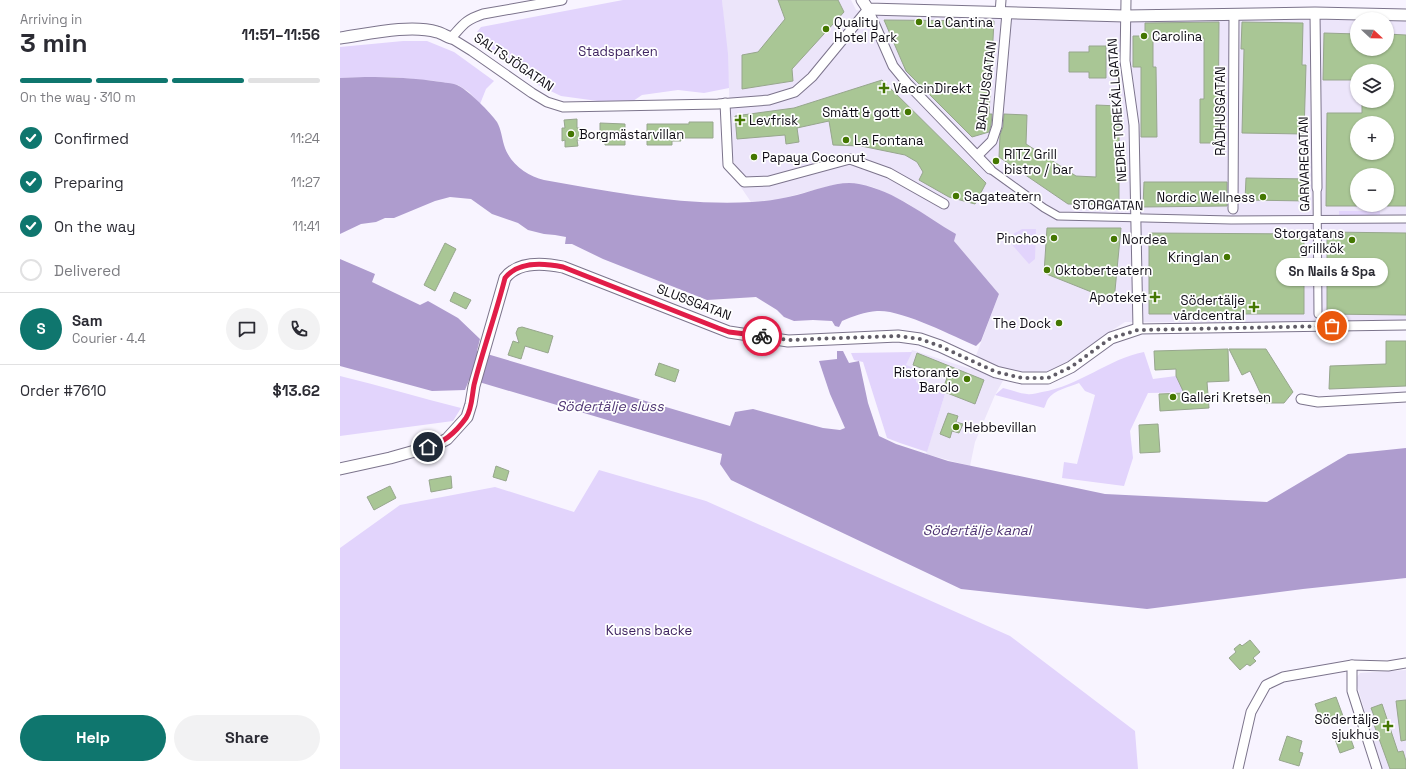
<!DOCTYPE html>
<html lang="en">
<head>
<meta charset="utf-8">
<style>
  body { margin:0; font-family:"Space Grotesk",sans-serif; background:#f2f2f3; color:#2b2b33; height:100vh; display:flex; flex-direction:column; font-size:15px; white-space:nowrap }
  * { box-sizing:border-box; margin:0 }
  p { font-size:13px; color:#7c7c81 }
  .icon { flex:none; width:22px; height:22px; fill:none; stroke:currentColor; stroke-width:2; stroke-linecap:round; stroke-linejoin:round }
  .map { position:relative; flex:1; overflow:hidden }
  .panel { display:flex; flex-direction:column; background:#fff; width:340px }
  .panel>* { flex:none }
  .needle { width:26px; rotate:112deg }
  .buttons { position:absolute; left:1010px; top:12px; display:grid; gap:8px }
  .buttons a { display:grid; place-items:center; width:44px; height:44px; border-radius:50%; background:#fff; box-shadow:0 1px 3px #0004; font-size:20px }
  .pin { position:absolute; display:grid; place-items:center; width:34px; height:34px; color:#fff; margin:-17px; border:2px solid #fff; border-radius:50%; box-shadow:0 1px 4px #0007 }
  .courier { position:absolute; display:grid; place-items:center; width:40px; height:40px; margin:-20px; border:3px solid #e11d48; border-radius:50%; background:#fff; color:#222; box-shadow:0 1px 5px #0007 }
  .bubble { position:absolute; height:28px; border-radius:14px; background:#fff; box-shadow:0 1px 3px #0004; font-size:13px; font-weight:700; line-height:28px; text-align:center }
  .summary em { font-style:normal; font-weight:700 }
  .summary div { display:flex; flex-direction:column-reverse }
  .summary { display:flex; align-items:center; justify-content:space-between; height:68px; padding:0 20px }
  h1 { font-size:26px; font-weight:700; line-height:30px }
  .bar { display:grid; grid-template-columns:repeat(4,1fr); gap:6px 4px; align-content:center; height:48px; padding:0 20px }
  .bar i { height:5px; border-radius:3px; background:#e1e1e2 }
  .bar .current { background:#0f766e }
  .bar p { grid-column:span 4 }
  .line { display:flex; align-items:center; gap:10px; padding:0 20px; border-top:1px solid #e1e1e2 }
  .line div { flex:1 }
  .round { display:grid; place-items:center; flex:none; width:42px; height:42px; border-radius:21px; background:#f2f2f3 }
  ol { padding:0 20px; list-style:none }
  li { display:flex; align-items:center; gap:12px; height:44px }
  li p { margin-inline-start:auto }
  li .icon { padding:4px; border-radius:50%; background:#0f766e; color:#fff; stroke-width:4 }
  li:last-child { color:#7c7c81 }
  li i { width:22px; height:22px; border:2px solid #e1e1e2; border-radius:50% }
  .cta { display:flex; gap:8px; margin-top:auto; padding:8px 20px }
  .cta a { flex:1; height:46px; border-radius:24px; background:#0f766e; color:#fff; font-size:16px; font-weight:700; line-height:46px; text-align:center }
  .cta a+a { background:#f2f2f3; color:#2b2b33 }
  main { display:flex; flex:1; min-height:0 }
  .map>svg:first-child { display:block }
</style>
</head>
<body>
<main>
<section class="panel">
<div class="summary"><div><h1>3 min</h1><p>Arriving in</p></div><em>11:51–11:56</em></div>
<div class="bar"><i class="current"></i><i class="current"></i><i class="current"></i><i></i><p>On the way · 310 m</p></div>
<ol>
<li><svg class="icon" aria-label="check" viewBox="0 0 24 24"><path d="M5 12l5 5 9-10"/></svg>Confirmed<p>11:24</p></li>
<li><svg class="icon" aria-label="check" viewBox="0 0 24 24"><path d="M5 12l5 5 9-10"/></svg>Preparing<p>11:27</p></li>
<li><svg class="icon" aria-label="check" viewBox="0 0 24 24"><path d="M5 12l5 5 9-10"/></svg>On the way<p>11:41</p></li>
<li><i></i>Delivered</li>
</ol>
<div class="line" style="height:72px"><b class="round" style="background:#0f766e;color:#fff">S</b><div><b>Sam</b><p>Courier · 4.4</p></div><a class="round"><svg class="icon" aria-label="chat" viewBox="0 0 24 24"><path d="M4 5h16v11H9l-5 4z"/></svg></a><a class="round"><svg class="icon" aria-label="phone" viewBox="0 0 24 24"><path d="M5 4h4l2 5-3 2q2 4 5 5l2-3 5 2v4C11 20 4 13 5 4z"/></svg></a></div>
<div class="line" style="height:52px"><div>Order #7610</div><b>$13.62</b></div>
<div class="cta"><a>Help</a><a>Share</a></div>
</section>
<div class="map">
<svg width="1066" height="769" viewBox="0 0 1066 769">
  <rect width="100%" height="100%" fill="#f8f4ff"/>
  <g fill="#ece5fa" fill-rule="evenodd">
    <path d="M382,0H511L516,10L541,14L1029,19H1017V49H1047V19H1066V321L891,323L785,322L771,331L734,361L712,371L691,372L669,370L655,395L635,442L630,466L586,454L605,394L576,382L566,365L572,350L631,369L659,294L614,241L593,221L567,203L533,187L508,183L497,184L436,200L411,202L398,183L390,142L389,88ZM1017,71H1047V101H1017ZM1017,123H1047V153H1017ZM1017,175H1047V205H1017Z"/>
    <path d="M1066,670V769H1042L1016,682L1017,677L1020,673Z"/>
  </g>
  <g fill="#e2d4fc">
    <path d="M283,0H382L388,54L389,88L364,93L338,90L302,95L293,101L265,102L221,96L198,85L137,39V32L141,27Z"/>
    <path d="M63,41H87L114,52L154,81L146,89L140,104L129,92L118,85L95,81L52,77L0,78V47Z"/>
    <path d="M999,211H1040V223L999,222Z"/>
    <path d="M682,229H696L695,259L689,264L666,238Z"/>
    <path d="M572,352L566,365L576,369V382L605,394L587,452L560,443L547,438L523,362L514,360L511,353Z"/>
    <path d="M804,352L813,379L836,376L838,380L862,392L808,393L790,431L793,458L784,486L722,478L724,462L737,464L755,395L745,391L739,383C729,387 714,390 708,399C706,402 706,405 704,408L655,395L663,388C671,390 679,393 687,394C691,395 697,393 702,392C739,386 768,359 804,352Z"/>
    <path d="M0,376C41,386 81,398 121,408L113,421L0,436Z"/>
    <path d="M259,470L366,501L670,636L795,731L798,769H0V548L60,505L155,487L234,512Z"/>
  </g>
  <g fill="#ae9cce">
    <path d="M25,77C51,77 76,78 101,82C107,83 114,83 119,86C130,92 150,112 157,122C161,129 162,138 164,145C169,163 187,176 204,180C272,192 342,206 412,202C427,201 442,199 457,195C477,190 499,180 519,184C556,191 584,216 616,234L614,241L659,294L641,341L636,346C613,336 561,309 537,311C525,312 513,316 502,321L499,327L495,326L492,321L473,320L454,321L444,317L437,310L416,297L367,300L263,259L232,244H225L226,237L215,235L204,234L188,230L178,223L152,214L131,199L110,197L95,201L54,218H45L36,222L21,224L0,234V78Z"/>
    <path d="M0,259L35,274L32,282L80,305L88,301L118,318L140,339L137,351L390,426L395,412L413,409L483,428L500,430L505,428L490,394L479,361L497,359V351H503L509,363L519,361L528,403L539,436L556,444L608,461L765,494L927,502L1008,454L1066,448V578L963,589L807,609L621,589L391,480L380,464L382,454L139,382L129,380L125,390L92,391L0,366Z"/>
  </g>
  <g fill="#a9c695" stroke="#97a68d" fill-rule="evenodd">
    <path d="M438,0H498L504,12L452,69L453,81L402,89V55L418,52L445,19Z"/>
    <path d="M544,20L654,21L649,114H652L651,125L649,132L632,137L566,71Z"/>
    <path d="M879,22L878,143H860V99H864V38H839V35H813V67H816L817,137H801V67H793V36H805V23Z"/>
    <path d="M902,22L963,23L962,65H966L964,134L902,133L904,49H901Z"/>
    <path d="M984,33L1017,34V49H1047V34L1066,35V206H1047V175H1017V206H986L987,113H1022V101H1047V71H1017V80H983ZM1017,123H1047V153H1017Z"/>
    <path d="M749,46H766V78H749V72H729V52H749Z"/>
    <path d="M542,80L646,183L635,204L609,197L579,180L583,172L577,162L565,155L521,146L493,145L489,121L457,128L459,142L446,144L445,135L397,139L395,116L454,108Z"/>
    <path d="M756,105L779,106V205L728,204L659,157L660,135L663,127L664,114L687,115L686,144L736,176L756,177Z"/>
    <path d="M237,119V128H240L241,140H237L238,146L225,147V140L222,141V128H225L224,120Z"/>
    <path d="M349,122H373V138H341V141H332V145H307V124H349Z"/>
    <path d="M260,123L285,124V145H265V140H260Z"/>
    <path d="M906,178L969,179L968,201L905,200Z"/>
    <path d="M804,182H887V206L803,207Z"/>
    <path d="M707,228H781L774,301L704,273Z"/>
    <path d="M987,232L1066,233V315L987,314Z"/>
    <path d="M809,233L964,234V314H809Z"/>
    <path d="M105,243L116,249L95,291L84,285Z"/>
    <path d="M114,292L131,300L126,309L110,301Z"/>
    <path d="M182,327L213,336L208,353L185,346L181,359L168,355L173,341L179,343L176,333L178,328Z"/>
    <path d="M1046,341H1066V386L989,389L990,366L1046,364Z"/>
    <path d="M888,349L889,381L867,382L869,408L820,411L819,394L844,393L836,376V369L815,370L814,351Z"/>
    <path d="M889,349H926L953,392L944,403H925L910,371L902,375Z"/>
    <path d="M577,353L644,380L635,404L602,391L607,378L573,365Z"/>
    <path d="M319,363L339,370L335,382L315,375Z"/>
    <path d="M608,413L618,416L616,422L623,424L619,433L612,431L610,438L600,434Z"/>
    <path d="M818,424L820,452L800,453L799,425Z"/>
    <path d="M156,466L169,471L166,481L153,477Z"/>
    <path d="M111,476L112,488L91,492L89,480Z"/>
    <path d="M50,486L56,498L34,510L27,497Z"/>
    <path d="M910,640L920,652L913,658L916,661L910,666L907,664L900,670L889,658L896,652L894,649L900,644L902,646Z"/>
    <path d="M996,697L1003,716L982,723L975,704Z"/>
    <path d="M1066,700V740L1061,741L1056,701Z"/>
    <path d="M1042,704L1058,752L1063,751L1066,761V769H1050L1033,722L1036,721L1031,708Z"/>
    <path d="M1009,734L1014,748L1000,753L995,739Z"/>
    <path d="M947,736L962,741L959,752L963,753L959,766L939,760Z"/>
  </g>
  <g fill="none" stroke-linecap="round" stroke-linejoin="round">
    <g stroke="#7c748c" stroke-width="9">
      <g id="pedestrian">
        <path d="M650,169L704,208L718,216L891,220L1066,219"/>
        <path d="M977,188L978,314"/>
      </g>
    </g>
    <g stroke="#7c748c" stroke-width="11">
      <g id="minor">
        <path d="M222,0L143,14C125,20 123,25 111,38L132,51L192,93L207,102L223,107L378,104L429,100L455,92L472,77L528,9L553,66L567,83L650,169"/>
        <path d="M786,0L785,61L794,125L798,329L1066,325"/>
        <path d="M660,13L661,0"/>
        <path d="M975,13L977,188"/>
        <path d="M385,103L388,165L404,182L429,181L510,159L549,173L604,204"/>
        <path d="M638,155L652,141L657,126L667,13"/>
        <path d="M893,209L894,14"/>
        <path d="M961,399L978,402L1066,397"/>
        <path d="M1012,665V691L1037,769"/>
        <path d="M898,769L911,712L926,685L943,677L1012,665L1048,666L1066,663"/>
      </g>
    </g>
    <g stroke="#7c748c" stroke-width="13">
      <g id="tertiary">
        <path d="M522,0L528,9L785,16L975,13L1066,15"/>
        <path d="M0,38C28,34 70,24 97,32C101,33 106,36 111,38"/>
        <path d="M0,469L50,458L96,445L107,439L127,417L131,404L134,386L165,278C178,261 204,263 223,267L389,332L448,341L558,336L580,339L600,346L656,372L682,378H708L731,367L771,338L798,329"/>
      </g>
    </g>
    <use href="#pedestrian" stroke="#fff" stroke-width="7"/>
    <use href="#minor" stroke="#fff" stroke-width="9"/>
    <use href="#tertiary" stroke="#fff" stroke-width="11"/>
  </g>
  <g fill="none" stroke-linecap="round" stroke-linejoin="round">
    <path stroke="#615d67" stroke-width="4" stroke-dasharray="0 7.2" d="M422,336L448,340L558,336L580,339L600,346L656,372L682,378H708L731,367L771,338L798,330L992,326"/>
    <path stroke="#e11d48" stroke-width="5" d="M88,447C104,443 116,432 126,418C132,409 132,395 134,385C143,349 156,314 165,278C178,261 204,263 223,267L378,328L389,332L422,336"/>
  </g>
  <g fill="#447701" stroke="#fff" stroke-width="1.5">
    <circle cx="579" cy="22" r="4"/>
    <circle cx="486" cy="29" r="4"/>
    <circle cx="804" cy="36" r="4"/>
    <path d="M542 82h4v4h4v4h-4v4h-4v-4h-4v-4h4z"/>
    <circle cx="568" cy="112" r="4"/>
    <path d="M398 114h4v4h4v4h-4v4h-4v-4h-4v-4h4z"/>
    <circle cx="231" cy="134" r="4"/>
    <circle cx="506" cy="140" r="4"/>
    <circle cx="414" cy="157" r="4"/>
    <circle cx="656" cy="161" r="4"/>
    <circle cx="616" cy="196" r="4"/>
    <circle cx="923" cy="197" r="4"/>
    <circle cx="714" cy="238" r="4"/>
    <circle cx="774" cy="239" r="4"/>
    <circle cx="1012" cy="240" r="4"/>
    <circle cx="887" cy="257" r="4"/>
    <circle cx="707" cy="270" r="4"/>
    <path d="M813 291h4v4h4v4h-4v4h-4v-4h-4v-4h4z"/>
    <path d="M912 301h4v4h4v4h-4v4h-4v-4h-4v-4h4z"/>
    <circle cx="719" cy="323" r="4"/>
    <circle cx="627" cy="379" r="4"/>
    <circle cx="833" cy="397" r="4"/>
    <circle cx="616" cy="427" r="4"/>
    <path d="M1046 720h4v4h4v4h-4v4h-4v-4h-4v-4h4z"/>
  </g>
  <g text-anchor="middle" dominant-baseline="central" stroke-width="3.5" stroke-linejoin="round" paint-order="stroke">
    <g font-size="13" fill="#0f0c15" stroke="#fff" text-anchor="start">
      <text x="494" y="22">Quality<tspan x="494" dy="15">Hotel Park</tspan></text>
      <text x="587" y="22">La Cantina</text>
      <text x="812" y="36">Carolina</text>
      <text x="553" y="88">VaccinDirekt</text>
      <text x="560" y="112" text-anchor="end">Smått &amp; gott</text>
      <text x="409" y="120">Levfrisk</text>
      <text x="239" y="134">Borgmästarvillan</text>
      <text x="514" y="140">La Fontana</text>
      <text x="664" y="154">RITZ Grill<tspan x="664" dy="15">bistro / bar</tspan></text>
      <text x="422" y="157">Papaya Coconut</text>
      <text x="624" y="196">Sagateatern</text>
      <text x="915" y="197" text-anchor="end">Nordic Wellness</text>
      <text x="1004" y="233" text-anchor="end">Storgatans<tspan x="1004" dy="15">grillkök</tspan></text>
      <text x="706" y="238" text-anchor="end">Pinchos</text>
      <text x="782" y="239">Nordea</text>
      <text x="879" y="257" text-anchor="end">Kringlan</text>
      <text x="715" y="270">Oktoberteatern</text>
      <text x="807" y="297" text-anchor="end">Apoteket</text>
      <text x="905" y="300" text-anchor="end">Södertälje<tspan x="905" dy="15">vårdcentral</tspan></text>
      <text x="711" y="323" text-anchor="end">The Dock</text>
      <text x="619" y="372" text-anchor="end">Ristorante<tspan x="619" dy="15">Barolo</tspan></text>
      <text x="841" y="397">Galleri Kretsen</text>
      <text x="624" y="427">Hebbevillan</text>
      <text x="1039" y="719" text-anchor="end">Södertälje<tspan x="1039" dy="15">sjukhus</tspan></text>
    </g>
    <g font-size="13" fill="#3f2461" stroke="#fff">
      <text x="278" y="51">Stadsparken</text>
      <text x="309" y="630">Kusens backe</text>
    </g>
    <g font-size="13" fill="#0f0c15" stroke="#fff">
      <text transform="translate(174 62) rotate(34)">SALTSJÖGATAN</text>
      <text transform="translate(646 86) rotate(-83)">BADHUSGATAN</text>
      <text transform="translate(777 110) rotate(-94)">NEDRE TOREKÄLLGATAN</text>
      <text transform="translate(880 111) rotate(-90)">RÅDHUSGATAN</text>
      <text transform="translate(964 164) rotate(-91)">GARVAREGATAN</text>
      <text transform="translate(768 205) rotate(1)">STORGATAN</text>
      <text transform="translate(354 302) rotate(21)">SLUSSGATAN</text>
    </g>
    <g font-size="14" font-style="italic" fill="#4f3573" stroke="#fff">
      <text x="270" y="406">Södertälje sluss</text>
      <text x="637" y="530">Södertälje kanal</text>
    </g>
  </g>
</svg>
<div class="buttons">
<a><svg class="needle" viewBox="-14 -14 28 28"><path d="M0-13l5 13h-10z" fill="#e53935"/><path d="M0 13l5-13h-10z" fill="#7c7c81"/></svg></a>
<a><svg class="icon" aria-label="layers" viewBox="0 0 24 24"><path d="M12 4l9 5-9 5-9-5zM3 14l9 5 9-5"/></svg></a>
<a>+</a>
<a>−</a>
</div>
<div class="pin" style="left:992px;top:326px;background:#ea580c"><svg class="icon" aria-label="bag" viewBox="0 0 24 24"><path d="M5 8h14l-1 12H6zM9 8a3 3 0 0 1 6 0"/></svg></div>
<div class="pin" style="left:88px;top:447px;background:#1f2937"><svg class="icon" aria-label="home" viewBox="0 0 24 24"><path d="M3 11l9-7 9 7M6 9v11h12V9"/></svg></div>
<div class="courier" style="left:422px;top:336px"><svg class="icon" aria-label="bike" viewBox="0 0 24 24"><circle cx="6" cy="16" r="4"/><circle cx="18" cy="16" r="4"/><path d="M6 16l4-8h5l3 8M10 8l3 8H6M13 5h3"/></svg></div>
<div class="bubble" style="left:936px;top:258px;width:112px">Sn Nails &amp; Spa</div>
</div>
</main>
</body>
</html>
